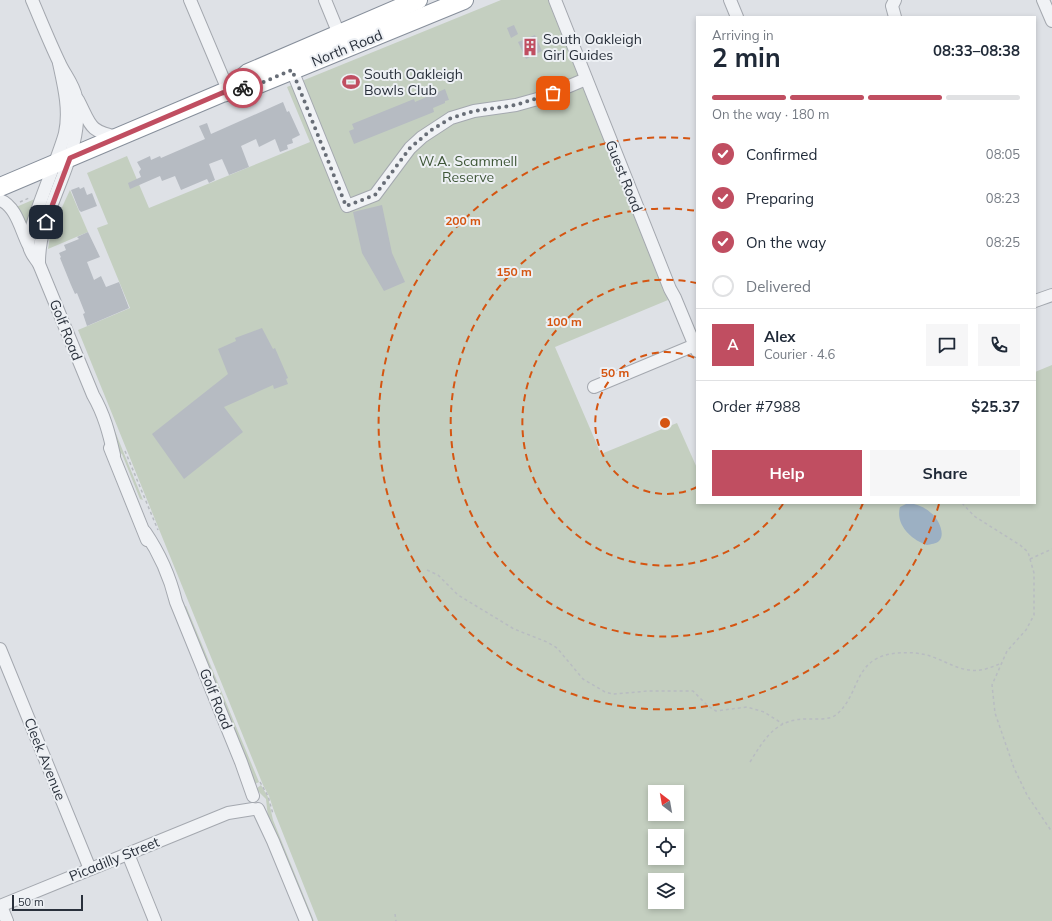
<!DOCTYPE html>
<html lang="en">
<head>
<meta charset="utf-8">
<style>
  body { margin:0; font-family:Mulish,sans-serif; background:#f6f6f7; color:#1f2937; height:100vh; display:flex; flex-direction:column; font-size:15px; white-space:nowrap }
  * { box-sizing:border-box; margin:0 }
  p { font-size:13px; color:#747a83 }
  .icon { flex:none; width:22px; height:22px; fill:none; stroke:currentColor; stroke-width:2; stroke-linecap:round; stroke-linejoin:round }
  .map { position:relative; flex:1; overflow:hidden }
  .details { position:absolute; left:696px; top:16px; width:340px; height:488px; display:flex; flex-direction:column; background:#fff; border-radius:0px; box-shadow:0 2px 6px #0003 }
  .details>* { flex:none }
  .needle { width:26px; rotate:329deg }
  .controls { position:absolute; left:648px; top:785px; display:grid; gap:8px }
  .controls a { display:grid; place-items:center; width:36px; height:36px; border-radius:0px; background:#fff; box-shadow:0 2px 6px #0003; font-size:20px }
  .scale { position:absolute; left:12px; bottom:10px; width:71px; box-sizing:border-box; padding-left:4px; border:2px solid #29303b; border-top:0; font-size:11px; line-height:14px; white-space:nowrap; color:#29303b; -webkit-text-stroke:3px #edf0f4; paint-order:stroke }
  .pin { position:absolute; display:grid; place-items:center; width:34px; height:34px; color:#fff; margin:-17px; border-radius:8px; box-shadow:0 2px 6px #0006 }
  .courier { position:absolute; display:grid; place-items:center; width:40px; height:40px; margin:-20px; border:3px solid #c04e61; border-radius:50%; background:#fff; color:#222; box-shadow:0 1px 5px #0007 }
  .head em { font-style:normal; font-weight:700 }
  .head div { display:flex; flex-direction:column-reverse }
  .head { display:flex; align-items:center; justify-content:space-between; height:68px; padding:0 16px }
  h1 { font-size:26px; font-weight:700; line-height:30px }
  .bar { display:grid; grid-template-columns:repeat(4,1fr); gap:6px 4px; align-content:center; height:48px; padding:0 16px }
  .bar i { height:5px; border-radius:3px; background:#e0e1e3 }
  .bar .current { background:#c04e61 }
  .bar p { grid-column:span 4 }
  .line { display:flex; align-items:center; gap:10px; padding:0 16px; border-top:1px solid #e0e1e3 }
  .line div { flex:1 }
  .round { display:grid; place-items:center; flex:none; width:42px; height:42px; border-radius:0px; background:#f6f6f7 }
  ol { padding:0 16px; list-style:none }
  li { display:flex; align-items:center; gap:12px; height:44px }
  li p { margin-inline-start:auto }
  li .icon { padding:4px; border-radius:50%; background:#c04e61; color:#fff; stroke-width:4 }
  li:last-child { color:#747a83 }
  li i { width:22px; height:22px; border:2px solid #e0e1e3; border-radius:50% }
  .primary-button { display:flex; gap:8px; margin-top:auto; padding:8px 16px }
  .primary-button a { flex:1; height:46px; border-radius:0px; background:#c04e61; color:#fff; font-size:16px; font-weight:700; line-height:46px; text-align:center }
  .primary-button a+a { background:#f6f6f7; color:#1f2937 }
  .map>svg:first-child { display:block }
</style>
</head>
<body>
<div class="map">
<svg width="1052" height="921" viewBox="0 0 1052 921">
  <rect width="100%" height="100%" fill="#dee1e6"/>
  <g fill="#c4cfc0" fill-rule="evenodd">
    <path d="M501,0H548L668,300L555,347L601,454L677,423L697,468V503H1035V372L1052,365V921H318L274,811L269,796L263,785L78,330L130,308L97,228L108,224L87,173L127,156L149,208L310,142L287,87ZM655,792H677V814H655ZM655,836H677V858H655ZM655,880H677V902H655Z"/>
    <path d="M70,190L88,232L48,249L51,231Z"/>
    <path d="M37,198L27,223L22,225L14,208Z"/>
    <path d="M103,402L143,500L140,499L122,454L118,452Z"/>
    <path d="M186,606L259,782L255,784L184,607Z"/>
    <path d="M261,785L268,797L273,820L314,921H311L268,818L266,799L256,789Z"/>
  </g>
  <path fill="#9cb0c3" d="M908,503C916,504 925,507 931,513C938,518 946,534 939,541C936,544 931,544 927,545C912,540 895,525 900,507Z"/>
  <g fill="#b6bbc2">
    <path d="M514,25L518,34L511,38L507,28Z"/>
    <path d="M535,35L542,51L526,59L518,42Z"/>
    <path d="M445,89L449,100L445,101V103L433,108L434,112L354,144L349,131L354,129L352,124L414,99L415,102Z"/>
    <path d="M283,102L287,112L289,111L300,135L292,139L293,143L287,145L288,149L280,152L275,139L259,147L256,139L241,146L249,167L229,175L222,159L209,164L215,180L209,183L207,179L181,190L175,176L162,181L160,176L130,189L128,183L141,177L139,172L141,169L137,162L150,156L151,160L160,156L161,158L205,139L199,126L207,123L211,134Z"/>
    <path d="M79,187L80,189L84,187L87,195L92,193L97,206L81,212L79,210L71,190Z"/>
    <path d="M382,205L392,253L405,282L384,291L362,253L353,212Z"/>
    <path d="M88,232L100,257L87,262L94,280L101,276L106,287L119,282L129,308L87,326L83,314L85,313L77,293L75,294L71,285L60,258L61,257L59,253L66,250L64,245L79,239L77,237Z"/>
    <path d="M262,328L273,349L275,348L288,378L286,379L288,384L274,389L273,385L224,407L243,432L184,479L152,434L228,374L218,349L236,341L235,338Z"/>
  </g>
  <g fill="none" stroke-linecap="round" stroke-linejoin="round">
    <g stroke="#a4a8af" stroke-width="14">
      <g id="minor">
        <path d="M32,0C41,21 49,41 59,62C64,74 73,83 76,97C86,157 38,206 39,264"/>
        <path d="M190,0L228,90"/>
        <path d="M325,0L341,39"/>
        <path d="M555,0L670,289L675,298L697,351"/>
        <path d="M730,0L737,17"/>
        <path d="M895,0L892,6L895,17"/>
        <path d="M1043,0L1052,21"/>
        <path d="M59,63C64,86 70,110 65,133C60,155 25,232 29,246C30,253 36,259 39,264L93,395C104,414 109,433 114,455"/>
        <path d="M292,70L347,206L375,195L410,148L422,137L451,118L474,111L516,105L541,98L586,79"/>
        <path d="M78,100C91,125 88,131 118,137"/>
        <path d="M0,200C16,206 21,230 28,244"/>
        <path d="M1035,301L1052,295"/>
        <path d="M594,387L695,345"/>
        <path d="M110,448L147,540"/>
        <path d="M145,532C160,554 170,577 176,602L241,762L253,796"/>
        <path d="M0,649L90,869"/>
        <path d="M258,809L273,841L306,921"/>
        <path d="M128,854L155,921"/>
        <path d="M0,906L228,813L253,809"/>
        <path d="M1,906L7,921"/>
      </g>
    </g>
    <g stroke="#878f9b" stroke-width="20">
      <g id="highway">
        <path d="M228,90L248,73L418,0"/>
        <path d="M0,187L222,93L254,86L464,0"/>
      </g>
    </g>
    <g stroke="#b8bcc1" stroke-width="1.5" stroke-dasharray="3 3" stroke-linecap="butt">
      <path d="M20,202L29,198"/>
      <path d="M125,451L158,530"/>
      <path d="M962,503L974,516L1020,545L1028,552L1034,573V615L1026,630L1007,651L992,685L995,713L1014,768L1027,795L1052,832"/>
      <path d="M1030,559L1052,549"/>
      <path d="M427,570L438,575L458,595L514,629L547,642L557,648L583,679L605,692L613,694L648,691H693L708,706L716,711L747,707L764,712L783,724"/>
      <path d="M750,762C765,738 776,718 809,719C818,719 829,720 836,715C860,695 853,661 890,654C903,652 918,652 930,656C943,660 956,669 970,670C981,672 992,667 1002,663"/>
      <path d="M260,782L268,796L273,814"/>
      <path d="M395,914L396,921"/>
    </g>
    <use href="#minor" stroke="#f0f2f5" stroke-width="12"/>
    <use href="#highway" stroke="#fff" stroke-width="18"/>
  </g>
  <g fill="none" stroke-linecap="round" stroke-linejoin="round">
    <path stroke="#686e77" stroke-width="4" stroke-dasharray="0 7.2" d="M243,88L254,86L292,70L346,206L375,195L410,148L430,131L451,118L474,111L516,105L553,93"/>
    <path stroke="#c04e61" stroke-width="5" d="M46,222L70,158L222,93L243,88"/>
  </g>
  <g fill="none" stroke="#d55511" stroke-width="2" stroke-dasharray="7 5">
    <path d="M697 487A71 71 0 1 1 697 359"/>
    <path d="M783 504A143 143 0 1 1 696 283"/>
    <path d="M863 503A214 214 0 1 1 697 211"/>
    <path d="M939 504A286 286 0 1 1 695 139"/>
  </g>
  <defs>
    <g id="building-bare" transform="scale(1.38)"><path d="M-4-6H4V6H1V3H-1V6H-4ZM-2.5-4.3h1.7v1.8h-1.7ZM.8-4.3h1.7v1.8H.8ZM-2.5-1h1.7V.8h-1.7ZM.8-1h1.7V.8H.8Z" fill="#c04e61" stroke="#edf0f4" stroke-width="2.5" paint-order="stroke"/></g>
    <g id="stadium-bare" transform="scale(1.38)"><path d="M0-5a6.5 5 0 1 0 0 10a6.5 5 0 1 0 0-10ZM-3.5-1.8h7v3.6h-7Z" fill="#c04e61" stroke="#edf0f4" stroke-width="2.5" paint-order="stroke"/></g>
  </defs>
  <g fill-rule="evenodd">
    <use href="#building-bare" x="530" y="47"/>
    <use href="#stadium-bare" x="351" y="82"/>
  </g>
  <g text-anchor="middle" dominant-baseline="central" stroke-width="4" stroke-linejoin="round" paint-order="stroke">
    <g font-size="14" fill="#29303b" stroke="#edf0f4" text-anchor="start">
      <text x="543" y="39">South Oakleigh<tspan x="543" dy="16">Girl Guides</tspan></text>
      <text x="364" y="74">South Oakleigh<tspan x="364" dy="16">Bowls Club</tspan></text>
    </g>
    <g font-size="14" fill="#29303b" stroke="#edf0f4">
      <text transform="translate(347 48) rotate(-22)">North Road</text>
      <text transform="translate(624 176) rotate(68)">Guest Road</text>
      <text transform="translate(66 330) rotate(68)">Golf Road</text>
      <text transform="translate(216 699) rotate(68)">Golf Road</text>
      <text transform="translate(45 759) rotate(68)">Cleek Avenue</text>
      <text transform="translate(114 859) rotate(-22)">Picadilly Street</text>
    </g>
    <g font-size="14" fill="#3e5637" stroke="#edf0f4">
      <text x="468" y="161">W.A. Scammell<tspan x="468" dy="16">Reserve</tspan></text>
    </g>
  </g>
  <circle cx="665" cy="423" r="6" fill="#d55511" stroke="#edf0f4" stroke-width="2"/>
  <g font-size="12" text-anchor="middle" font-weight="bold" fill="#d55511" stroke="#edf0f4" stroke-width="4" stroke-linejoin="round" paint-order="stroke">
    <text x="463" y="225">200 m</text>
    <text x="514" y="276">150 m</text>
    <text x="564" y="326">100 m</text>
    <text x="615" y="377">50 m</text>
  </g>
</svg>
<div class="controls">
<a><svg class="needle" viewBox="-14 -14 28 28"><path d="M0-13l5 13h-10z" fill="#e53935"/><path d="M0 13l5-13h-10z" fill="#747a83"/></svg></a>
<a><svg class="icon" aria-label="locate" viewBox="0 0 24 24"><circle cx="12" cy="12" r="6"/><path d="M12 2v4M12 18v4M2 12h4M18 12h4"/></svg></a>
<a><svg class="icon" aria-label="layers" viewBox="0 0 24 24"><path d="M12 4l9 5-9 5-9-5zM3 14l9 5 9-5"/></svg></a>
</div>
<div class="scale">50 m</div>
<div class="pin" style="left:553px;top:93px;background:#ea580c"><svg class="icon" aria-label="bag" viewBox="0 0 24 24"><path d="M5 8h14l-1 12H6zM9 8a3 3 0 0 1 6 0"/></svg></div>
<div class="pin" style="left:46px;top:222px;background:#1f2937"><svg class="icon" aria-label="home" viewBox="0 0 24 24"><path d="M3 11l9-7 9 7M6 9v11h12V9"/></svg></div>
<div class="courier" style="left:243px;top:88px"><svg class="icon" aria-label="bike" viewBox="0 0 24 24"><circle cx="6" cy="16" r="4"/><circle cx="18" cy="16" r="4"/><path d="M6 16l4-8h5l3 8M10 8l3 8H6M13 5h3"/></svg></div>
<section class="details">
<div class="head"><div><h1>2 min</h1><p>Arriving in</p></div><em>08:33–08:38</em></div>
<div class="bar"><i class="current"></i><i class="current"></i><i class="current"></i><i></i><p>On the way · 180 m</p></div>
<ol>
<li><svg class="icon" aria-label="check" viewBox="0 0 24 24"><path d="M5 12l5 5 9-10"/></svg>Confirmed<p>08:05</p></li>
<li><svg class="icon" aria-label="check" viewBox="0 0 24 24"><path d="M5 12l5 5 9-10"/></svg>Preparing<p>08:23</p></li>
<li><svg class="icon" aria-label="check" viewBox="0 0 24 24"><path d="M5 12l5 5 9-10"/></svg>On the way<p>08:25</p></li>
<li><i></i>Delivered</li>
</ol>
<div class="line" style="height:72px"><b class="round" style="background:#c04e61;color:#fff">A</b><div><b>Alex</b><p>Courier · 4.6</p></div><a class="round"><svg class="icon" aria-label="chat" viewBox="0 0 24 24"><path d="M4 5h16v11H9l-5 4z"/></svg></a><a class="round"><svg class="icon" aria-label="phone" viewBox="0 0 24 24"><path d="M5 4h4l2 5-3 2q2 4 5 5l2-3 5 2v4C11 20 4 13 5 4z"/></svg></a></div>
<div class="line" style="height:52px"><div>Order #7988</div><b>$25.37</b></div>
<div class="primary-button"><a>Help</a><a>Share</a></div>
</section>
</div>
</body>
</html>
